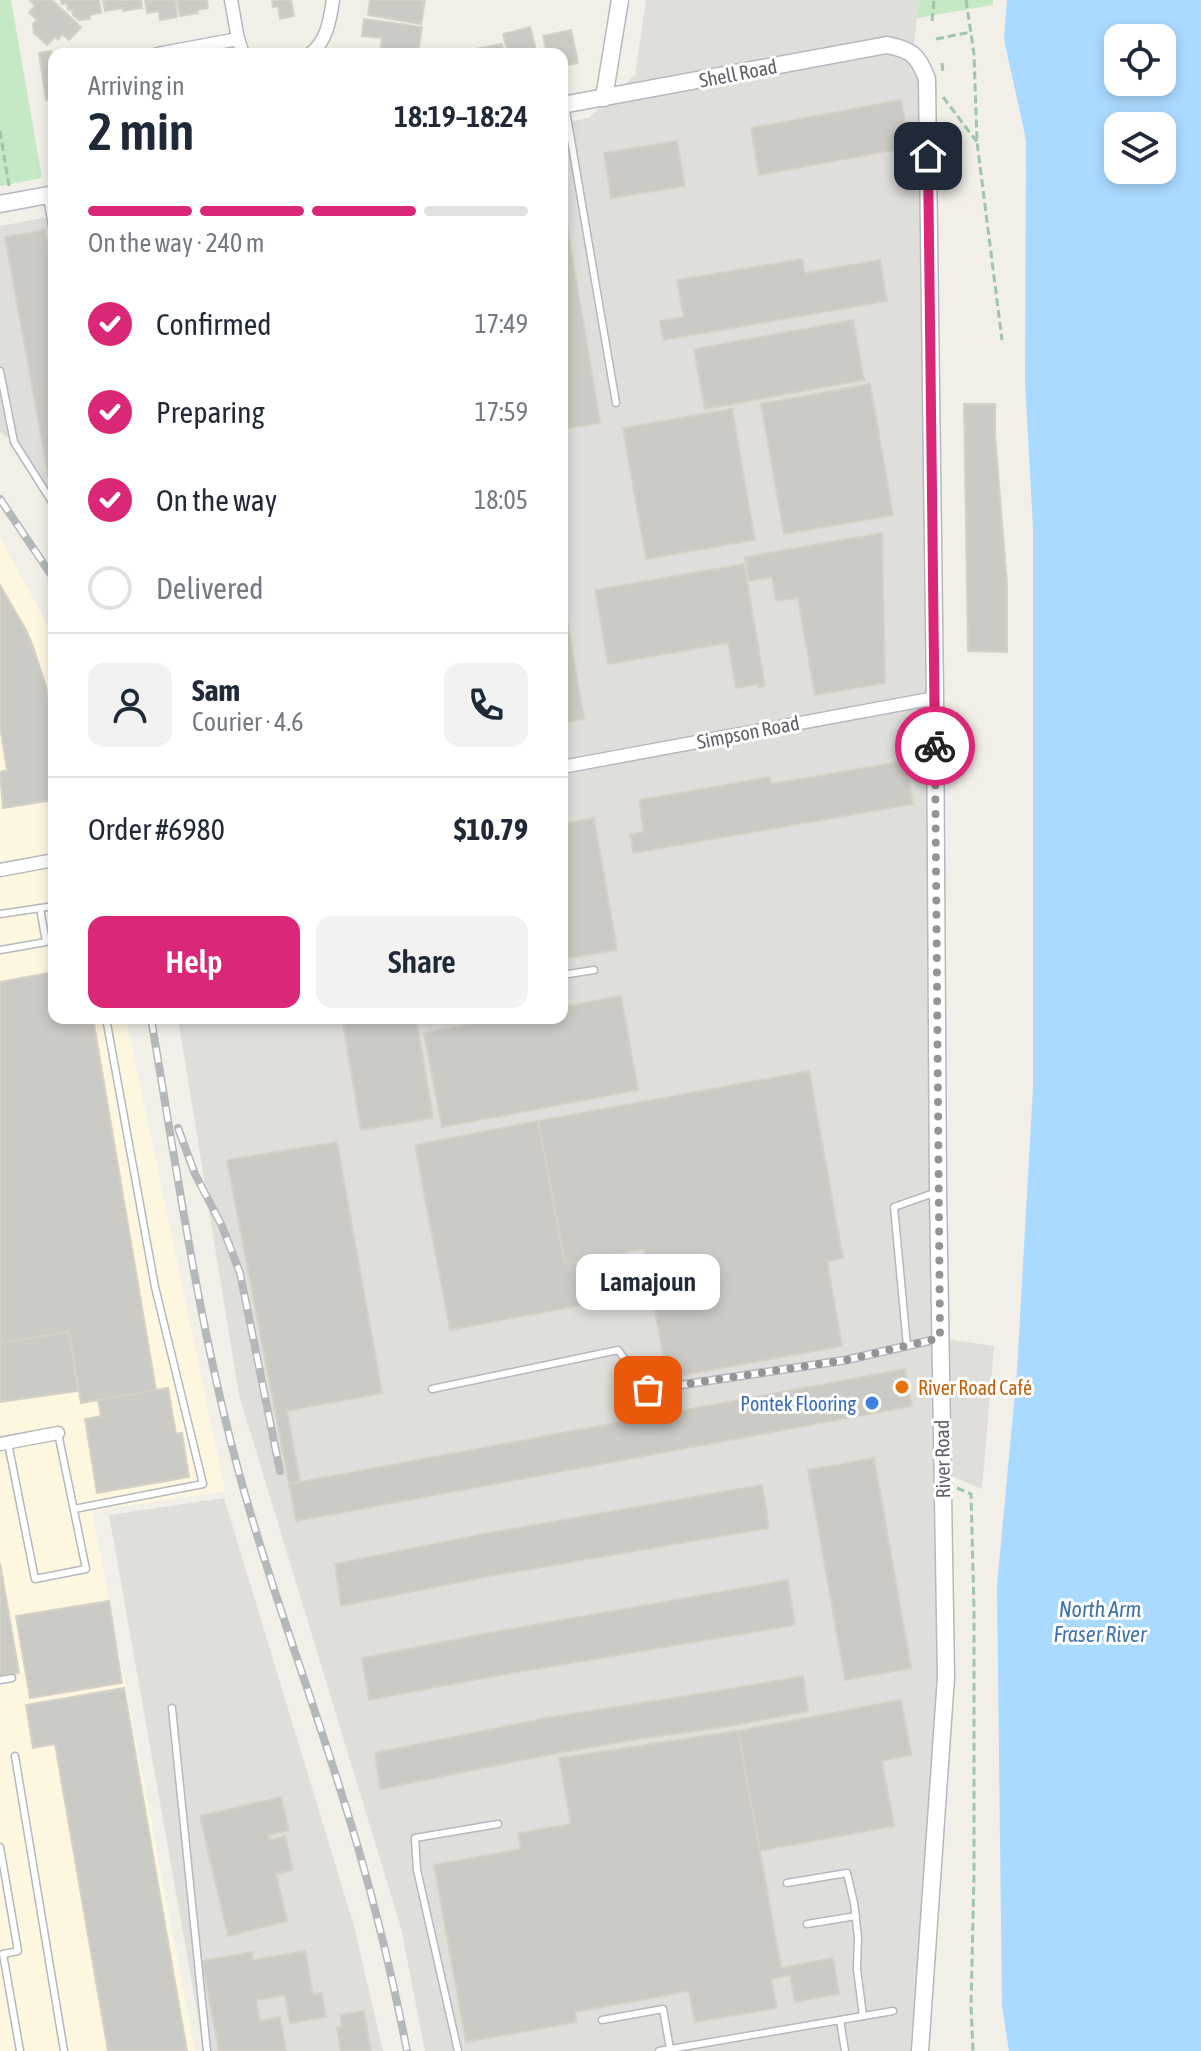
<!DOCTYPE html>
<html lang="en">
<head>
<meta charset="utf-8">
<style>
  body { margin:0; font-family:"Asap Condensed",sans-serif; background:#f2f2f3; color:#1f2937; height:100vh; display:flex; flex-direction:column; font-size:30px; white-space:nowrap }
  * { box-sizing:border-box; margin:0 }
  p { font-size:26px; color:#747a83 }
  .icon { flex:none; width:44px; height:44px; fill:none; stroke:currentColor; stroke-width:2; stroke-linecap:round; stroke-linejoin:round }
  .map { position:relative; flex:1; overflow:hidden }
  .panel { position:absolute; left:48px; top:48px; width:520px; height:976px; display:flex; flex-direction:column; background:#fff; border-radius:16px; box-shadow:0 4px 12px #0003 }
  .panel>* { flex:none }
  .tools { position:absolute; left:1104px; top:24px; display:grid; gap:16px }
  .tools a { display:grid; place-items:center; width:72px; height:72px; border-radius:16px; background:#fff; box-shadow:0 4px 12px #0003; font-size:40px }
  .pin { position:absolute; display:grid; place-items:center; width:68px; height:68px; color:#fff; margin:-34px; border-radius:16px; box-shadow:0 4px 12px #0006 }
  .courier { position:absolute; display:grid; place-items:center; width:80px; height:80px; margin:-40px; border:6px solid #db2777; border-radius:50%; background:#fff; color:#222; box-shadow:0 2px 10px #0007 }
  .bubble { position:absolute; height:56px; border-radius:16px; background:#fff; box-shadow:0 4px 12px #0003; font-size:26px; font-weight:600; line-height:56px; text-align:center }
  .summary em { font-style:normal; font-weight:600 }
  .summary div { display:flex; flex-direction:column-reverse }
  .summary { display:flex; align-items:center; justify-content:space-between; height:136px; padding:0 40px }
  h1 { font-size:52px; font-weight:600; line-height:60px }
  .bar { display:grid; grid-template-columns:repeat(4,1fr); gap:12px 8px; align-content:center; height:96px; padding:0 40px }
  .bar i { height:10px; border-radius:6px; background:#e0e1e3 }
  .bar .selected { background:#db2777 }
  .bar p { grid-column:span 4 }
  .line { display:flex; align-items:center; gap:20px; padding:0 40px; border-top:2px solid #e0e1e3 }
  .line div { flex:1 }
  .round { display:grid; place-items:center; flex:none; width:84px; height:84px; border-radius:16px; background:#f2f2f3 }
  ol { padding:0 40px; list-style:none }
  li { display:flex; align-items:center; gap:24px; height:88px }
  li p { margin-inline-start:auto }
  li .icon { padding:8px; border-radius:50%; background:#db2777; color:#fff; stroke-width:4 }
  li:last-child { color:#747a83 }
  li i { width:44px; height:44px; border:4px solid #e0e1e3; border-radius:50% }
  .action { display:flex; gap:16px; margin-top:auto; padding:16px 40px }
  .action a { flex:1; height:92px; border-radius:16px; background:#db2777; color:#fff; font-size:32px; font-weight:600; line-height:92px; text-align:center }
  .action a+a { background:#f2f2f3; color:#1f2937 }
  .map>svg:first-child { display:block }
</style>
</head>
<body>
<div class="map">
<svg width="1201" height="2051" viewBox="0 0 1201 2051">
  <rect width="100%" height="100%" fill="#f1efe8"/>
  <path fill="#fef7e0" d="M0,537L54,637V1018H126L225,1491L92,1511L195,2051H0Z"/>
  <g fill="#e0deda">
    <path d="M646,0H919L913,54L921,63L946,1677L920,2051H425L401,1928L239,1395L178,1018H562V123L589,118L635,75Z"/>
    <path d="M54,216V511L10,439L0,432V226Z"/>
    <path d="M947,1339L994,1346L982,1489L947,1474Z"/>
    <path d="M224,1498L354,1926L383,2051H204L109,1515Z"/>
  </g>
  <g fill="#c5e8c5">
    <path d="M0,0H11L42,178L0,186Z"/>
    <path d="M919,0H993V5L917,18Z"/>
  </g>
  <path fill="#aadaff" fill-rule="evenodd" d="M1007,0H1201V2051H1009L1002,2006L997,1585L1017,1371L1033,1088V528L1025,381L1026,140L1004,39ZM1118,38H1162V82H1118ZM1118,126H1162V170H1118Z"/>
  <g fill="#cccac5" stroke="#d6d1c6" stroke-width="2">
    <path d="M30,0H52L81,27L69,40L62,34L58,40L55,37L47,45L34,33L33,24L37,20L29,13L35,6Z"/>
    <path d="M61,0H99L101,13L89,15L90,19L79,20L73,15L72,9L68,10L67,3L62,4Z"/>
    <path d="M103,0H141L142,8L123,11L122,8L105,11Z"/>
    <path d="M145,0H175L177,17L160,20L159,11L147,13Z"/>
    <path d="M177,0H207L208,8L197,10L198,13L180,16Z"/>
    <path d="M272,0H291L294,16L280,19L278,6L273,7Z"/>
    <path d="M370,0H425L421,24L368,15Z"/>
    <path d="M364,19L422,27L418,54H380L382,38L362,36Z"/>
    <path d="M530,27L537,54H508L503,34Z"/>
    <path d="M571,30L578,63L562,66V54H547L543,36Z"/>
    <path d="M502,44L504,54H471L470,50Z"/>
    <path d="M51,51L52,55L54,54V98L46,100L39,53Z"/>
    <path d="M901,100L910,147L759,175L751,128Z"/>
    <path d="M677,141L685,186L611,198L604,153Z"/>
    <path d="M562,195L600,423L562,429Z"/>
    <path d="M45,230L54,278V496H52L5,237Z"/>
    <path d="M802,259L805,273L880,260L887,301L663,340L660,321L684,317L677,280Z"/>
    <path d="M853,320L864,380L705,409L694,349Z"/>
    <path d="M870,384L893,515L784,534L761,404Z"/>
    <path d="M964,404H995V435L1007,584V652L968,651Z"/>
    <path d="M732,409L755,540L646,559L623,428Z"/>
    <path d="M882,533L885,683L815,695L798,598L776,601L772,577L749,581L745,557Z"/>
    <path d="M744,564L765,686L759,687L758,684L736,688L728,643L608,664L595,590Z"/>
    <path d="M0,585L26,630L34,649L46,687L54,732V800L3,808L0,772L7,770L0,726Z"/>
    <path d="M562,590L584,719L562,723Z"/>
    <path d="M905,761L913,804L633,853L630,834L644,832L639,800L770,777L771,784Z"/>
    <path d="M594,818L617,950L562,959V824Z"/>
    <path d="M54,972V1018H93L156,1390L81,1403L69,1332L0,1343V982Z"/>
    <path d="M621,996L638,1090L442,1127L424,1033L502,1018H562V1007Z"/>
    <path d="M342,1018H416L433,1118L361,1130Z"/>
    <path d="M809,1071L843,1258L827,1261L842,1346L667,1378L644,1249L565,1264L538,1121Z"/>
    <path d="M538,1121L565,1264L605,1256L613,1299L450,1330L415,1145Z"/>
    <path d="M337,1142L382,1393L287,1411L300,1482L289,1484L227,1160Z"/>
    <path d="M69,1332L78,1391L0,1402V1343Z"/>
    <path d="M905,1369L912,1406L296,1521L289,1484Z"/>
    <path d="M168,1388L176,1434L182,1433L189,1477L97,1493L85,1419L101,1416L98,1400Z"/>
    <path d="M874,1458L911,1668L845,1680L808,1470Z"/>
    <path d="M762,1485L769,1528L490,1576L341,1606L335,1564L483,1534Z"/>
    <path d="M0,1563L19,1673L0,1676Z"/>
    <path d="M788,1580L795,1625L489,1677L369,1700L362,1658L483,1634Z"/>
    <path d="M109,1601L122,1683L30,1698L16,1616Z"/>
    <path d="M803,1676L808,1711L730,1726L632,1740L553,1754L380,1789L375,1753L546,1718L724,1690Z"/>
    <path d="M124,1688L187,2051H108L55,1744L33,1748L26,1705Z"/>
    <path d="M901,1700L911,1755L882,1761L894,1826L759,1851L738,1731Z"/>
    <path d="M738,1731L781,1968L833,1958L839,1994L795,2002L790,1975L771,1979L777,2008L695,2022L689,1991L575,2012L577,2022L466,2042L434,1865L521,1849L518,1833L571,1824L559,1758Z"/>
    <path d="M281,1797L289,1830L268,1835L269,1840L285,1836L293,1870L276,1874L287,1921L228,1936L200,1816Z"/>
    <path d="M305,1951L313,1995L322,1993L326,2017L290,2023L285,1995L256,2000L260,2021L280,2017L286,2051H219L202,1961L252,1952L253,1960Z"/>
    <path d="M364,2011L371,2051H341L337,2028L342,2027L340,2015Z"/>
  </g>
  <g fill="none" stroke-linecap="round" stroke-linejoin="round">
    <g stroke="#b5b8bc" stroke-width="9">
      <g id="service">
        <path d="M565,105L616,403"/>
        <path d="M47,197L54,237"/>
        <path d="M0,371L14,442L54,505"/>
        <path d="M0,914L54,906"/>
        <path d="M0,950L46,942L40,908"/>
        <path d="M562,975L594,970"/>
        <path d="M907,1346L894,1207L934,1193"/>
        <path d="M432,1389L618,1350L648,1390L846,1360L937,1339"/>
        <path d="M8,1443L35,1579L86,1569L58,1433"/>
        <path d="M74,1509L203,1484L155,1287L106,1018"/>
        <path d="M0,1680L12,1678"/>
        <path d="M172,1708L207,2051"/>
        <path d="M15,1756L64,2051"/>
        <path d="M0,1847L18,1951L3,1954L20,2051"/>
        <path d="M787,1883L847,1873L854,1903L858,1937L857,1969L863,2016"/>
        <path d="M807,1924L856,1916"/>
        <path d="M602,2020L663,2009L670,2049"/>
        <path d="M840,2020L893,2011"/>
        <path d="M458,2051L417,1870L415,1838L498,1824"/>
        <path d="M659,2051L840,2020L845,2051"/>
      </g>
    </g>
    <g stroke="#b5b8bc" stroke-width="15">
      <g id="minor">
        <path d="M231,0L238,39L243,54"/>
        <path d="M157,54L238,39"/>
        <path d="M310,54C327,41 330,20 333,0"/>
        <path d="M562,767L935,698"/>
        <path d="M0,870L54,860"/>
        <path d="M0,1444L58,1433"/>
      </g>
    </g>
    <g stroke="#b5b8bc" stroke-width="19">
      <g id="tertiary">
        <path d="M604,98L620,0"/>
        <path d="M562,105L887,45C912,50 918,55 927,79L935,698L938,1191L946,1677L920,2051"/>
        <path d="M0,204L54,194"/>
      </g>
    </g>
    <g stroke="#9cc7a9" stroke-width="3" stroke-dasharray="8 4" stroke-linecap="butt">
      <path d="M966,0L974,54L977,142L1002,340"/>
      <path d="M932,21L934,0"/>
      <path d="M936,39L971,32"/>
      <path d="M942,63L943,73"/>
      <path d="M943,97L977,142"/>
      <path d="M0,131L9,186"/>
      <path d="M957,1488L971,1494L974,1608V1875L971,2005L973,2051"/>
    </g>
    <use href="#service" stroke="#fff" stroke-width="6"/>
    <use href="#minor" stroke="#fff" stroke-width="12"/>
    <use href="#tertiary" stroke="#fff" stroke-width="16"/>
    <g stroke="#b6b7b8" stroke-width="8">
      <g id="rail">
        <path d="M0,499L54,579"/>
        <path d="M151,1018C176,1165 197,1314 235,1458C270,1591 321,1719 359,1851C378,1917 394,1984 407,2051"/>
        <path d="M178,1128L195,1174L222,1226L240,1273L280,1471"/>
      </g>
    </g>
    <use href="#rail" stroke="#fff" stroke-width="5" stroke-dasharray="15" stroke-linecap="butt"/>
  </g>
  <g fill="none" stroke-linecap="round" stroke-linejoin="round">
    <path stroke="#929495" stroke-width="8" stroke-dasharray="0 14.4" d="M648,1390L846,1360L940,1338L935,746"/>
    <path stroke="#db2777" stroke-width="10" d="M928,156L935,746"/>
  </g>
  <circle fill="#e8710a" stroke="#fff" stroke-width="3" cx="902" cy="1387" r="8"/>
  <circle fill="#3f7fe0" stroke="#fff" stroke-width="3" cx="872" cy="1403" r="8"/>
  <g text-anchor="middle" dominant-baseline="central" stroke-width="6" stroke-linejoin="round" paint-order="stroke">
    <g font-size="20" fill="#5f6368" stroke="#fff">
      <text transform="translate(738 73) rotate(-11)">Shell Road</text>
      <text transform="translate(748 732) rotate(-11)">Simpson Road</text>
      <text transform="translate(942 1459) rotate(-91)">River Road</text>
    </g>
    <g font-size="20" fill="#c56008" stroke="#fff" text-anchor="start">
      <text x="918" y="1387">River Road Café</text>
    </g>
    <g font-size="20" fill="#366cbe" stroke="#fff" text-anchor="end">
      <text x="856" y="1403">Pontek Flooring</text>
    </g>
    <g font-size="22" font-style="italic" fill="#4174aa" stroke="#fff">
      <text x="1100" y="1609">North Arm<tspan x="1100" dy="25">Fraser River</tspan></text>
    </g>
  </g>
</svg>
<div class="tools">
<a><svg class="icon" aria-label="locate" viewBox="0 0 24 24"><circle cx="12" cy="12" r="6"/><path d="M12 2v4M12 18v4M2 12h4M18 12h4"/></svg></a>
<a><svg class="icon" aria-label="layers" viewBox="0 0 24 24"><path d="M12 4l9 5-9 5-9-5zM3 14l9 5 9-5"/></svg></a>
</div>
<div class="pin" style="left:648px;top:1390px;background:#ea580c"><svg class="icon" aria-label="bag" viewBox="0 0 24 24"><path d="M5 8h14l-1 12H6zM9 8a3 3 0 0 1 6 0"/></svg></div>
<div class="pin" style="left:928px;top:156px;background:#1f2937"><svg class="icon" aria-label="home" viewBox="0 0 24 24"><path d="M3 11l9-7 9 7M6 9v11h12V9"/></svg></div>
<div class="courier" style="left:935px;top:746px"><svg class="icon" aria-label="bike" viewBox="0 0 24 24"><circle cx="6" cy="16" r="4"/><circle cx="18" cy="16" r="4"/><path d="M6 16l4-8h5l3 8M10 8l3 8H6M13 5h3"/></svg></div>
<div class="bubble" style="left:576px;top:1254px;width:144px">Lamajoun</div>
<section class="panel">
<div class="summary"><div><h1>2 min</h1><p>Arriving in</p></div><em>18:19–18:24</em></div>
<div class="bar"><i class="selected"></i><i class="selected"></i><i class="selected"></i><i></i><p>On the way · 240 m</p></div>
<ol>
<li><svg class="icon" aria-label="check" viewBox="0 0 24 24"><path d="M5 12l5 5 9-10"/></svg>Confirmed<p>17:49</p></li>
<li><svg class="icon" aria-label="check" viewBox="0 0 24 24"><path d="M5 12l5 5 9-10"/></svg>Preparing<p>17:59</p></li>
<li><svg class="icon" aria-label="check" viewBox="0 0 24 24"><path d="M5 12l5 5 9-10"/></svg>On the way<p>18:05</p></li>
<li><i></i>Delivered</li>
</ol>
<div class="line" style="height:144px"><a class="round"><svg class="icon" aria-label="person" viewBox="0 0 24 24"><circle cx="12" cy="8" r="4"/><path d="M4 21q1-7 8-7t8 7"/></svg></a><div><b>Sam</b><p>Courier · 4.6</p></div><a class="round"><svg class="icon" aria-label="phone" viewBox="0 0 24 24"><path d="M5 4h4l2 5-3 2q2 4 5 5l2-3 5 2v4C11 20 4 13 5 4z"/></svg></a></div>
<div class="line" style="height:104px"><div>Order #6980</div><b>$10.79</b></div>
<div class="action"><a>Help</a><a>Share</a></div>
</section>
</div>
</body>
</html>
